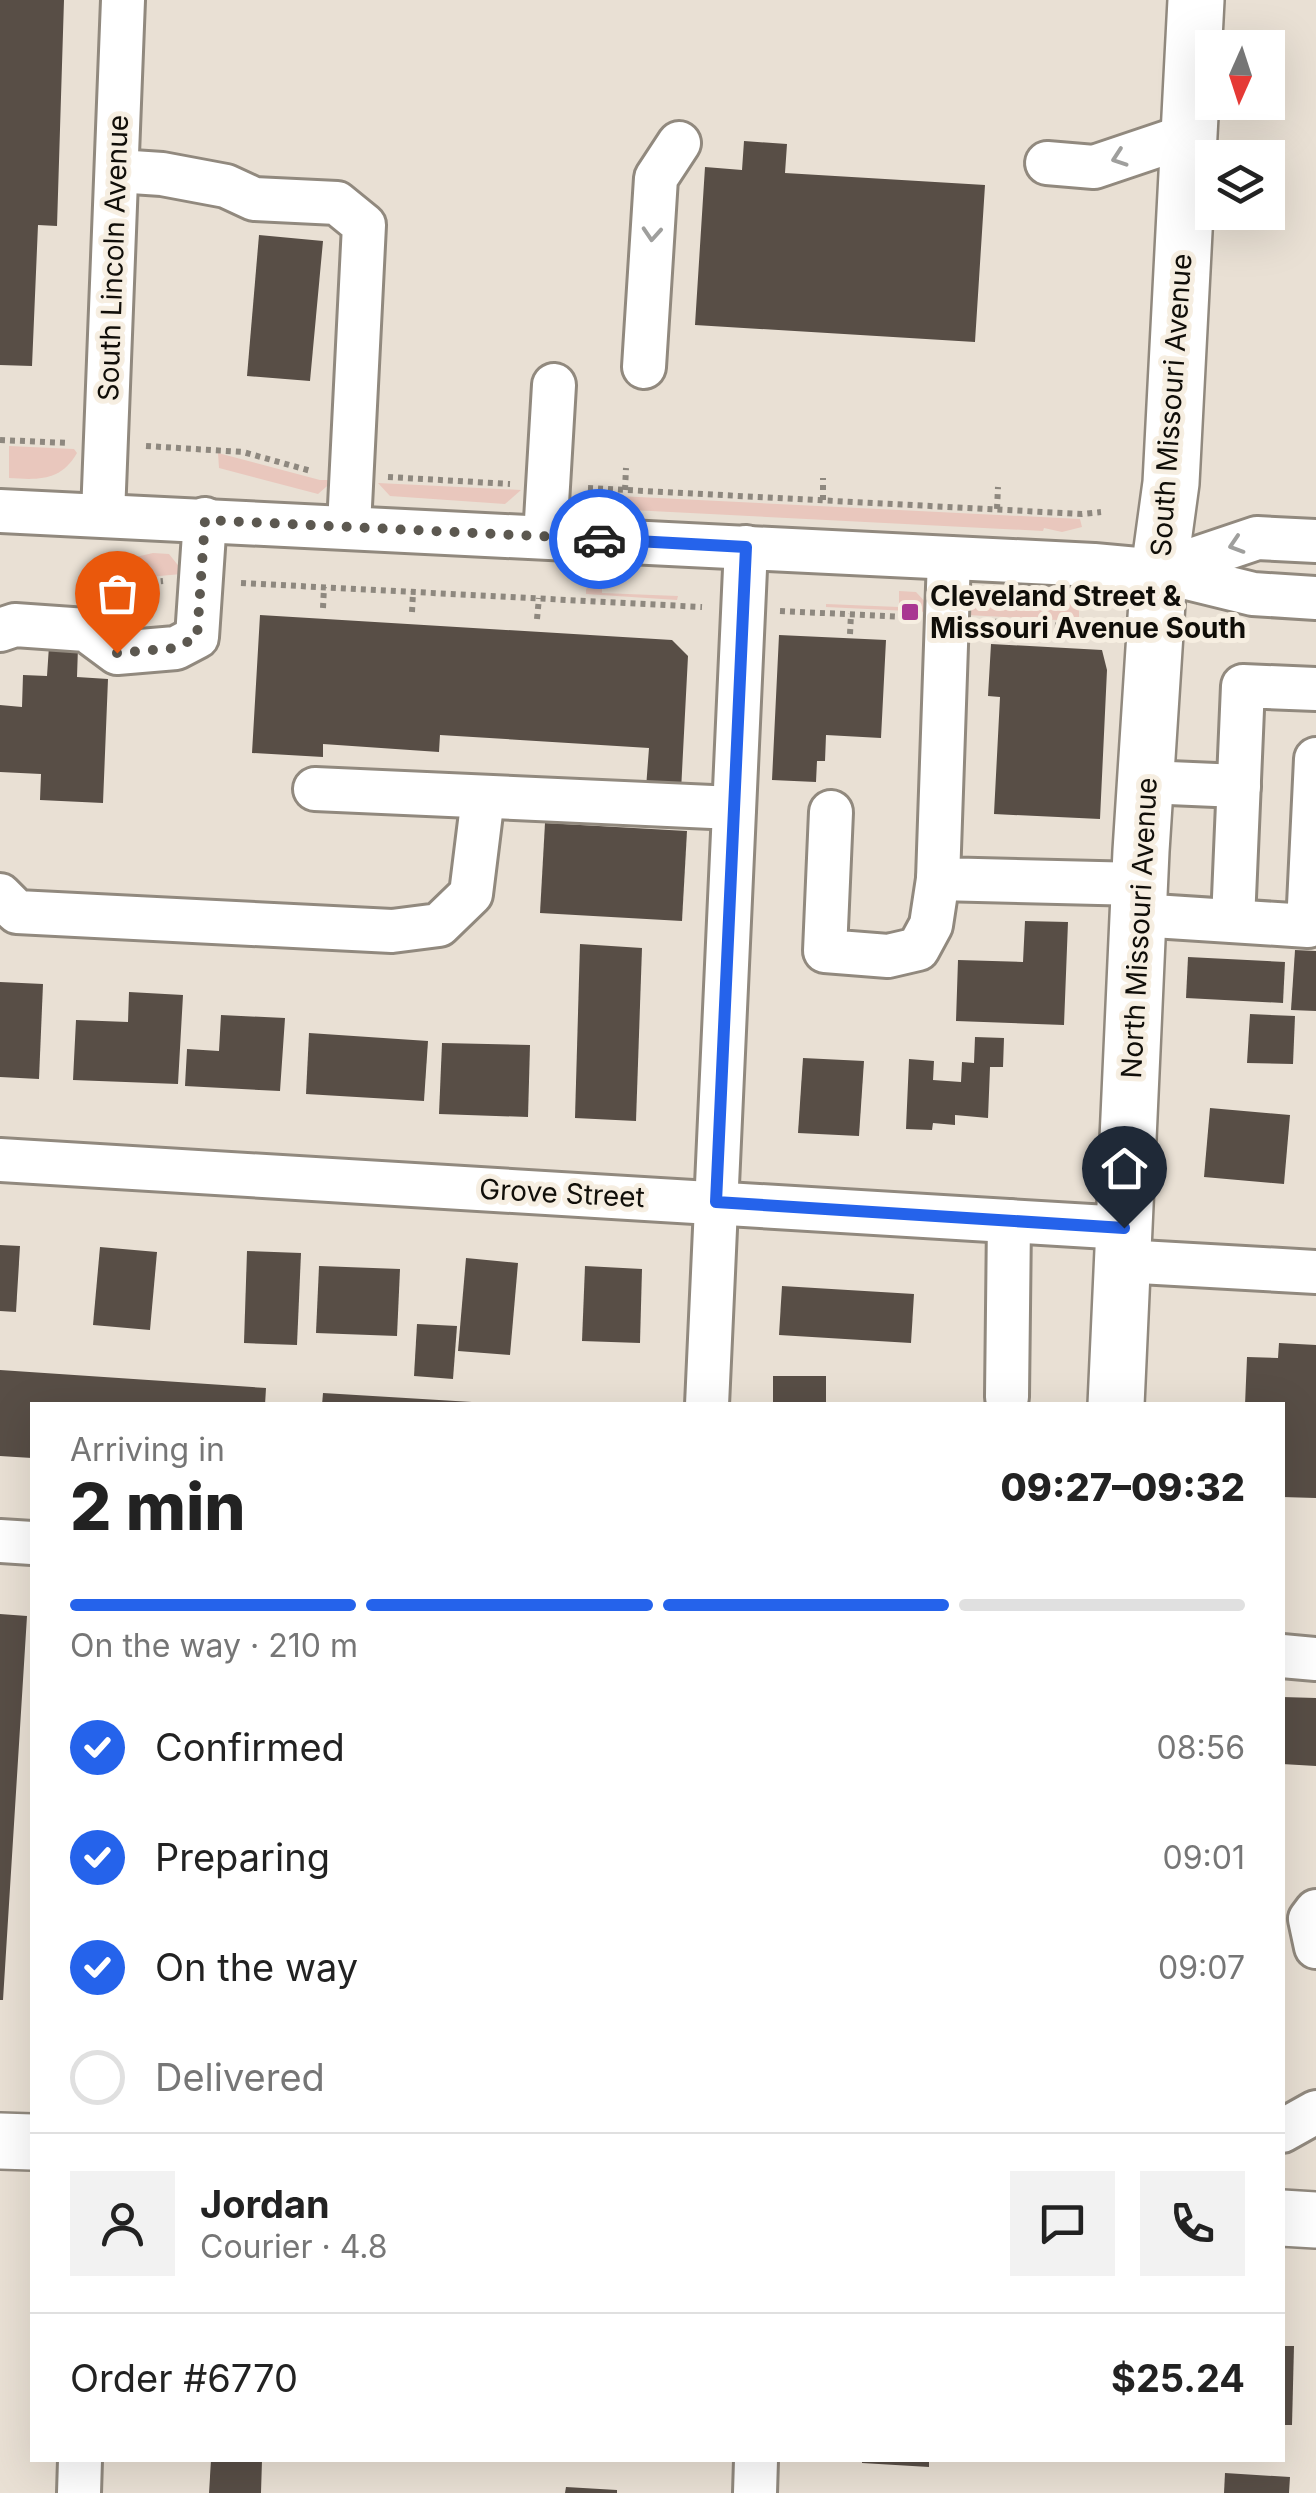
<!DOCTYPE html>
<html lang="en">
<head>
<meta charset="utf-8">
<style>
  body { margin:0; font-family:Inter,sans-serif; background:#f2f2f2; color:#222; height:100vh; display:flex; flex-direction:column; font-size:38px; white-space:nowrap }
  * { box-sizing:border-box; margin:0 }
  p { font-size:32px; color:#767676 }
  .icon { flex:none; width:55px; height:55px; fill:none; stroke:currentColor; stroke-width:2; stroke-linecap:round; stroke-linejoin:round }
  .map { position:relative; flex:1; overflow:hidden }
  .sheet { position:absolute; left:30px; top:1402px; width:1255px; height:1060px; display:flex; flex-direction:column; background:#fff; border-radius:0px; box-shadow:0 10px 40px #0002 }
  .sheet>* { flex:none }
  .needle { width:65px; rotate:183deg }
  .fabs { position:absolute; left:1195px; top:30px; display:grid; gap:20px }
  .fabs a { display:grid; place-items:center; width:90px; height:90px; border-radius:0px; background:#fff; box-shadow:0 10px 40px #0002; font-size:50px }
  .pin { position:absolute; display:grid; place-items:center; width:85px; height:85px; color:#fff; margin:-102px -42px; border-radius:50% 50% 50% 0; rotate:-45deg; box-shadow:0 0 10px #0007 }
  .pin .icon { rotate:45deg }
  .courier { position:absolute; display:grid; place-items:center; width:100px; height:100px; margin:-50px; border:8px solid #2563eb; border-radius:50%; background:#fff; color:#222; box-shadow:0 2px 12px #0007 }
  .headline em { font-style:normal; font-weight:800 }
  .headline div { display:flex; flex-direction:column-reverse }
  .headline { display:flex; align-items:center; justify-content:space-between; height:170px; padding:0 40px }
  h1 { font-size:65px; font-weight:800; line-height:75px }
  .bar { display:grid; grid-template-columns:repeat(4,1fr); gap:15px 10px; align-content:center; height:120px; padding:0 40px }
  .bar i { height:12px; border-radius:8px; background:#e0e0e0 }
  .bar .selected { background:#2563eb }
  .bar p { grid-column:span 4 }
  .line { display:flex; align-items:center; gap:25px; padding:0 40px; border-top:2px solid #e0e0e0 }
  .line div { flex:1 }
  .round { display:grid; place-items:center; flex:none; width:105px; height:105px; border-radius:0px; background:#f2f2f2 }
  ol { padding:0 40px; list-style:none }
  li { display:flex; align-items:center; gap:30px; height:110px }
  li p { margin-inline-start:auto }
  li .icon { padding:10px; border-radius:50%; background:#2563eb; color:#fff; stroke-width:4 }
  li:last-child { color:#767676 }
  li i { width:55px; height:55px; border:5px solid #e0e0e0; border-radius:50% }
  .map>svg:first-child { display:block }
</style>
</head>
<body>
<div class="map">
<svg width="1316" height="2493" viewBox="0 0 1316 2493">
  <rect width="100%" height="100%" fill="#e9e0d4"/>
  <g fill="#e9c7bd">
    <path d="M9,446L74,449L77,453C61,481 39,480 9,478Z"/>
    <path d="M218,453L320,480H334L318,494L219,468Z"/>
    <path d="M378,483L521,490L505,504L390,496Z"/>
    <path d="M578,494L1080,519L1082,527L1062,532L1044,528L1043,531L592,508Z"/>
    <path d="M153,553L169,554L181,569V574L118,580V561Z"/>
    <path d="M602,576V593L678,596L677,600L586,594V589Z"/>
    <path d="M899,591L916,592L929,606V612L826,607V604L899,607Z"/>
    <path d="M982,595L1079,602V618L1076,621L967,615V608Z"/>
  </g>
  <g fill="#584e46">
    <path d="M0,0H64L57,226L38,225L32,366L0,365Z"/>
    <path d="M744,141L787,144L785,173L985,185L975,342L695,325L705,167L742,170Z"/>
    <path d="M259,235L323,241L310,381L247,376Z"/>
    <path d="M260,615L672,640L688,656L681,791L646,788L649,748L440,735L439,752L323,744V757L252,753Z"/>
    <path d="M779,635L886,640L881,738L826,735L825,761H817L816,782L772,780Z"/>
    <path d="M991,644L1102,650L1107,670L1100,819L994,814L1000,697L988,696Z"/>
    <path d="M49,646L78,647L77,677L108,679L103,803L40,800L41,774L0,772V705L22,707L23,675L47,676Z"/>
    <path d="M545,823L687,831L682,921L540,913Z"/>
    <path d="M1025,921L1068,922L1064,1025L956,1021L958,960L1023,962Z"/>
    <path d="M580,944L642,948L636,1121L575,1118Z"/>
    <path d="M1295,950L1316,951V1011L1291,1010Z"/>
    <path d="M1188,957L1285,962L1283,1003L1186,998Z"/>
    <path d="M0,982L43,984L39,1079L0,1077Z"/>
    <path d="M129,992L183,995L178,1084L73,1080L76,1020L128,1022Z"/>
    <path d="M1250,1014L1295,1016L1293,1064L1247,1063Z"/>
    <path d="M221,1015L285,1018L280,1091L185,1086L187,1049L219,1051Z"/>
    <path d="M309,1033L428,1041L424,1101L306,1094Z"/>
    <path d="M975,1037L1004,1038L1003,1067H990L988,1118L955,1115V1125L933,1123L932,1130L906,1129L909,1059L934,1061L933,1080L961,1082L962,1062L974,1063Z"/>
    <path d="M442,1043L530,1045L528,1117L439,1114Z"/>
    <path d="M803,1058L864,1061L859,1136L798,1133Z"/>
    <path d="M1210,1108L1290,1115L1284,1184L1204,1177Z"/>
    <path d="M0,1245L20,1246L16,1312L0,1311Z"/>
    <path d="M100,1247L157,1252L150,1330L93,1325Z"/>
    <path d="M247,1251L301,1253L297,1345L244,1343Z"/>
    <path d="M466,1258L518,1263L510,1355L458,1351Z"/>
    <path d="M319,1266L400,1269L397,1336L316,1333Z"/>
    <path d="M585,1266L642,1269L640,1343L582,1341Z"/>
    <path d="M782,1286L914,1294L911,1343L779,1335Z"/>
    <path d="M417,1324L457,1326L453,1379L414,1376Z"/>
    <path d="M1279,1343L1316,1345V1498L1282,1497V1405H1245L1247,1357L1278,1358Z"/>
    <path d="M0,1370L266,1388L265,1405H32V1458L0,1456Z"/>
    <rect x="773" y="1376" width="53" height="29"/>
    <path d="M323,1393L472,1402V1405H322Z"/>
    <path d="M0,1614L27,1616L3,2000H0Z"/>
    <path d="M1282,1697L1316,1698V1766L1282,1764Z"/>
    <path d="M1282,2346H1294L1292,2425H1282Z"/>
    <path d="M211,2460H262L261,2493H209Z"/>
    <path d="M862,2460H929V2467L862,2463Z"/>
    <path d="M1225,2473L1290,2477L1289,2493H1224Z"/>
    <path d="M566,2487L617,2490V2493H565Z"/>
  </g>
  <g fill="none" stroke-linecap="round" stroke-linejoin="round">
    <g stroke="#91897e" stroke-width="48">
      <g id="minor">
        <path d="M1047,163L1094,167L1189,135"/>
        <path d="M117,171L162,174L226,186L254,199L337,203L364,225L349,526"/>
        <path d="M644,367L656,178L679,143"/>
        <path d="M0,511L1094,565L1159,571L1253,594L1316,598"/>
        <path d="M103,515L123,0"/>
        <path d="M545,537L554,385"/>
        <path d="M949,558L938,879L1140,884"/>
        <path d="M1159,571L1257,538L1316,541"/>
        <path d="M0,630L15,625L86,630L117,653L176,648L197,637L205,519"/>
        <path d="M1146,782L1239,786"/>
        <path d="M315,789L734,808"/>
        <path d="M831,812L825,951L888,956L918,949L931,925L938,879"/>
        <path d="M0,895L17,912L392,931L439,925L471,894L483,797"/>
        <path d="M1138,915L1308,926L1316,759"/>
        <path d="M1233,921L1243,686L1316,689"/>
        <path d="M0,1160L1124,1228"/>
        <path d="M1122,1261L1316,1272"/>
        <path d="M1007,1397L1009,1221"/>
        <path d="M707,1405L746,547"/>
        <path d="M0,1541L32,1543"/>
        <path d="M1282,1656L1316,1659"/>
        <path d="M1316,1911L1310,1919L1316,1947"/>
        <path d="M1282,2131L1316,2112"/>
        <path d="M79,2493L80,2460"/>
        <path d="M755,2493L756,2460"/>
      </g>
    </g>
    <g stroke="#91897e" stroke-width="60">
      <g id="major">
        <path d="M1116,1405L1141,851L1159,571L1171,483L1196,0"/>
        <path d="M0,2141L32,2142"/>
        <path d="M1282,2218L1316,2220"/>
      </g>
    </g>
    <g stroke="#8e887f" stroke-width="6" stroke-dasharray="5 5" stroke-linecap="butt">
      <path d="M0,440L69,443"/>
      <path d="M146,446L243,452L311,471"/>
      <path d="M388,477L510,484"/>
      <path d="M588,488L1082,514L1101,512"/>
      <path d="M625,490L626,468"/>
      <path d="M823,500V478"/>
      <path d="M997,509L998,487"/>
      <path d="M241,583L702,607"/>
      <path d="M91,588L163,581"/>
      <path d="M323,608L324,587"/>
      <path d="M780,611L907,617"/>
      <path d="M412,612L413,592"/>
      <path d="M537,619L539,598"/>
      <path d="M985,621L1077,627L1093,631"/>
      <path d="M850,634L851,614"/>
    </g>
    <use href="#minor" stroke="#fff" stroke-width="42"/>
    <use href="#major" stroke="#fff" stroke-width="55"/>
  </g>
  <defs><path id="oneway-chevron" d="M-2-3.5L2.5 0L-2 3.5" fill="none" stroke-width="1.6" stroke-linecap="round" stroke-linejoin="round" transform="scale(2.5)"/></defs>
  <g stroke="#9f9f9d">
    <use href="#oneway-chevron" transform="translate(1119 158) rotate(161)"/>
    <use href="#oneway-chevron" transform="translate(652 234) rotate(94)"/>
    <use href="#oneway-chevron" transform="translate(1236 545) rotate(162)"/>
  </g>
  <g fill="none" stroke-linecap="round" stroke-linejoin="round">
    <path stroke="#5c5850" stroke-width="10" stroke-dasharray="0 18" d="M117,653L176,648L197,637L205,520L599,539"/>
    <path stroke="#2563eb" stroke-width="12" d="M599,539L746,547L716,1202L1124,1228"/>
  </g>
  <rect fill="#a93691" stroke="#f6eee1" stroke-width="4" x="900" y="602" width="20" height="20" rx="5"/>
  <g text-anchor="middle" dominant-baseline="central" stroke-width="10" stroke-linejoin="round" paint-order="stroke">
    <g font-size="28" fill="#100e09" stroke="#f6eee1">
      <text transform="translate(113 258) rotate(-88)">South Lincoln Avenue</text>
      <text transform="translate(1171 405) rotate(-86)">South Missouri Avenue</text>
      <text transform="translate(1139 928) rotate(-87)">North Missouri Avenue</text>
      <text transform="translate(562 1193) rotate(3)">Grove Street</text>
    </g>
    <g font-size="28" font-weight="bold" fill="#100e09" stroke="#f6eee1" text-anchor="start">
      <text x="930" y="596">Cleveland Street &amp;<tspan x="930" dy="32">Missouri Avenue South</tspan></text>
    </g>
  </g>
</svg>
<div class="fabs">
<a><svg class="needle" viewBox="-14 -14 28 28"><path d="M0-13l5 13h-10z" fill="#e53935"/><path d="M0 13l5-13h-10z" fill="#767676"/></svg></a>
<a><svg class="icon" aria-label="layers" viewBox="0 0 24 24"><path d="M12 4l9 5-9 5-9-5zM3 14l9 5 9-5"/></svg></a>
</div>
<div class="pin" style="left:117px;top:653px;background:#ea580c"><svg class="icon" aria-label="bag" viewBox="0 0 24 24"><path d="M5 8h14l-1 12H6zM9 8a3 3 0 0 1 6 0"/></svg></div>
<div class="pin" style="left:1124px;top:1228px;background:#1f2937"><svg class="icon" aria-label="home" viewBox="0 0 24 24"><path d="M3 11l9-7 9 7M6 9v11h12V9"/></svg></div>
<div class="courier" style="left:599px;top:539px"><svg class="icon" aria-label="car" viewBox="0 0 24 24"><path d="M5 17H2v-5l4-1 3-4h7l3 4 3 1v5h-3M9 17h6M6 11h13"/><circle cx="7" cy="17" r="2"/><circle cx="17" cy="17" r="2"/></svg></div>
<section class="sheet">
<div class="headline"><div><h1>2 min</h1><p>Arriving in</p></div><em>09:27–09:32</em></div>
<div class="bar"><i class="selected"></i><i class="selected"></i><i class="selected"></i><i></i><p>On the way · 210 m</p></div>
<ol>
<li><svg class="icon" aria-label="check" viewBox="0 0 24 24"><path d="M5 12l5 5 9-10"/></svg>Confirmed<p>08:56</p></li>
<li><svg class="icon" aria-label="check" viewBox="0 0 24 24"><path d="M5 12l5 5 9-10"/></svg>Preparing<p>09:01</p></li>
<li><svg class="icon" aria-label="check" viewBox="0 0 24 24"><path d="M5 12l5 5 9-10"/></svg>On the way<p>09:07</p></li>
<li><i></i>Delivered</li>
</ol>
<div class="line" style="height:180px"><a class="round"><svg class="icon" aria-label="person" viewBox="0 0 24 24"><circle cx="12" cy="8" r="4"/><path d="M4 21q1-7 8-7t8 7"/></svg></a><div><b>Jordan</b><p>Courier · 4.8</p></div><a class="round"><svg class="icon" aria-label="chat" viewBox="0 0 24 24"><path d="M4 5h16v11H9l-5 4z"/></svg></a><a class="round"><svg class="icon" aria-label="phone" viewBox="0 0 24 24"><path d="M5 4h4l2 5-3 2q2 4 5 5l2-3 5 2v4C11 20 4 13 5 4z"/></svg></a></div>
<div class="line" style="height:130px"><div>Order #6770</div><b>$25.24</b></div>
</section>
</div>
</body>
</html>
